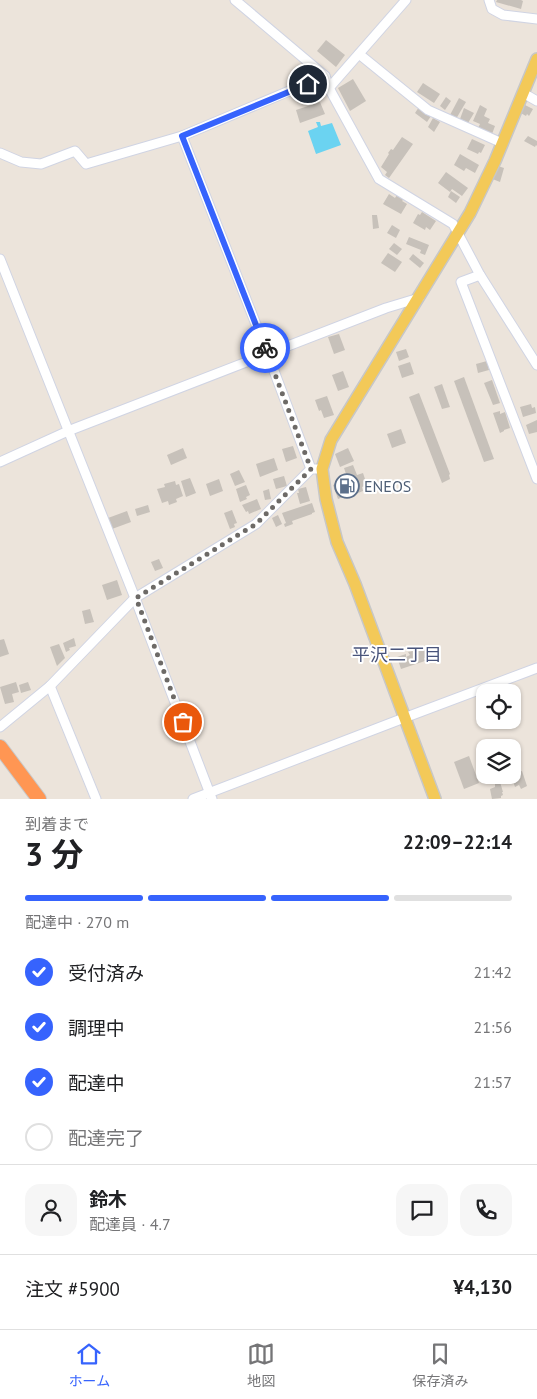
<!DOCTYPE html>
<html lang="ja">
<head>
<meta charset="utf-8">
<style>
  body { margin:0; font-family:"PT Sans","Noto Sans JP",sans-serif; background:#f6f6f6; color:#202124; height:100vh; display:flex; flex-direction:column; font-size:19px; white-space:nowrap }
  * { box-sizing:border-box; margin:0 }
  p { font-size:16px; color:#757577 }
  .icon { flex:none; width:28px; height:28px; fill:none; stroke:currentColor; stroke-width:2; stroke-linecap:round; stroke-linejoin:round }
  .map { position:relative; height:799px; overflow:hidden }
  .panel { display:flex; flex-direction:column; background:#fff; flex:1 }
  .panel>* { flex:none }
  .buttons { position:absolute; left:476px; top:684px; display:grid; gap:10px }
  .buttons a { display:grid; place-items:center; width:45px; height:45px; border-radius:10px; background:#fff; box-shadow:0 1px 4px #0004; font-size:25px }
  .pin { position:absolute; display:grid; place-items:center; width:42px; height:42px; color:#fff; margin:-21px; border:2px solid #fff; border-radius:50%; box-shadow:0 1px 5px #0007 }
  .courier { position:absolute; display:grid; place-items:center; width:50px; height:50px; margin:-25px; border:4px solid #3663fd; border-radius:50%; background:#fff; color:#222; box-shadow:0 1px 6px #0007 }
  .overview em { font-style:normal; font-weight:700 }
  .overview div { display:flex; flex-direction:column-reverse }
  .overview { display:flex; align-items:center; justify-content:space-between; height:85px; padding:0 25px }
  h1 { font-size:32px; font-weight:700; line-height:38px }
  .bar { display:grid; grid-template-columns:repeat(4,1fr); gap:8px 5px; align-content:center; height:60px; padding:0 25px }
  .bar i { height:6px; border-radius:4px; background:#e0e0e0 }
  .bar .current { background:#3663fd }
  .bar p { grid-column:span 4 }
  .line { display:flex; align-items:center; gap:12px; padding:0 25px; border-top:1px solid #e0e0e0 }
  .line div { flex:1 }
  .round { display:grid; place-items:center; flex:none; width:52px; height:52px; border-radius:15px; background:#f6f6f6 }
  ol { padding:0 25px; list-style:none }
  li { display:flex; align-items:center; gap:15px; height:55px }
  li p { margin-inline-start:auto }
  li .icon { padding:5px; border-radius:50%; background:#3663fd; color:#fff; stroke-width:4 }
  li:last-child { color:#757577 }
  li i { width:28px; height:28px; border:2px solid #e0e0e0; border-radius:50% }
  .tabs { display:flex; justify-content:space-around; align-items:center; height:70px; border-top:1px solid #e0e0e0; background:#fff; font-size:14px; color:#757577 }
  .tabs a { display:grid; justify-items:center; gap:2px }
  .tabs .current { color:#3663fd }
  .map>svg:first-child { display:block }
</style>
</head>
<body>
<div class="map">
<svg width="537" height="799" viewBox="0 0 537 799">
  <rect width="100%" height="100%" fill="#ece4db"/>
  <path fill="#6bd3f1" d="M316,122H320L321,126L332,123L341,145L316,154L308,131L318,127Z"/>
  <g fill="#c7c1ba">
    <path d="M497,0H521L523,1L521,9L496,2Z"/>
    <path d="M326,40L345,55L336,67L317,51Z"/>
    <path d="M353,79L366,101L350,111L338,88Z"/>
    <path d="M423,83L440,94L434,103L417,92Z"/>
    <path d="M446,97L451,101L445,110L440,106Z"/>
    <path d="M459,98L466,102L456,119L450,115Z"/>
    <path d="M320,102L325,114L300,123L296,110Z"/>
    <path d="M523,104L533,109L529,116L527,114L526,116L519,112Z"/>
    <path d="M480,105L487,109L484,116L490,119L488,123L495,126L492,134L478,128L480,124L473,121Z"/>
    <path d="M419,107L431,116L427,122L415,113Z"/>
    <path d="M464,108L474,113L468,123L460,119Z"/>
    <path d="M433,118L440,122L434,132L428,127Z"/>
    <path d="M528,136L537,141V146L536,145L535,147L524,141Z"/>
    <path d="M402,137L413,144L389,178L385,175L387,172L381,167L389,154L388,153L391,149L393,150Z"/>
    <path d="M472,139L485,145L481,153L479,152L478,154L467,149Z"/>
    <path d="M460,154L479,165L475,173L466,168L464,171L454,165Z"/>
    <path d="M495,165L504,168L500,182L490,178Z"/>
    <path d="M446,172L468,188L462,196L452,189L450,192L438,183Z"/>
    <path d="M451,191L460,197L456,203L448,197Z"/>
    <path d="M389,194L395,198L397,195L404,199L402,201L407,204L401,214L383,204Z"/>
    <path d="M422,212L436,221L430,230L426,227L425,230L413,223L418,214L420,215Z"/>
    <path d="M372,215H377L379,228L373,229Z"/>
    <path d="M392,225L400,230L396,238L387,233Z"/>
    <path d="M409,237L429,245L425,255L420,253L421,250L406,244Z"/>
    <path d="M394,243L402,249L397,255L389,249Z"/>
    <path d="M388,253L402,262L395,272L381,263Z"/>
    <path d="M413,254L424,263L420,268L409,259Z"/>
    <path d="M339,334L345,350L334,354L328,337Z"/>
    <path d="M406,349L409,357L399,361L396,352Z"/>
    <path d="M487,361L489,370L478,373L476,364Z"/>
    <path d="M410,362L414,374L402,378L398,366Z"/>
    <path d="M343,371L349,387L338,391L332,375Z"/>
    <path d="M464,377L494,459L484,462L454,381Z"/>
    <path d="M492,380L500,403L493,405L484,383Z"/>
    <path d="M442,384L450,407L442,409L434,387Z"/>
    <path d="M419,393L450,474L449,475L450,479L442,483L409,397Z"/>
    <path d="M327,396L334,415L324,418L321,410L319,411L315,400Z"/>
    <path d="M531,404L532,408L535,407L536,413L523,417L520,407Z"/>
    <path d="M500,411V414L505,412L510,428L504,430V431L500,433L493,413Z"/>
    <path d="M537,420V432L529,434L526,425Z"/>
    <path d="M401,429L406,443L392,448L387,434Z"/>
    <path d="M293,446L297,458L286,462L282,449Z"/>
    <path d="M183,448L187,458L171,465L167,455Z"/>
    <path d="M348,448L354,461L340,467L335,454Z"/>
    <path d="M274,458L278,470L260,477L256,464Z"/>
    <path d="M353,465L357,475L363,473L367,485L362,487L363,491L353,495V493L338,499L333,485L345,480L343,475L346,474L344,468Z"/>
    <path d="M239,470L245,482L235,486L230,474Z"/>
    <path d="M284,476L287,486L276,489L273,479Z"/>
    <path d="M190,478L196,493L186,497L181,481Z"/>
    <path d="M219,479L223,491L210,496L206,484Z"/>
    <path d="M175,481L176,485L179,484L183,496L176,499L177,502L169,505L168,501L162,503L157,489L165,487L164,484Z"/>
    <path d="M246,485L250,495L246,497L247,499L240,502L236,489Z"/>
    <path d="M306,487L310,501L300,504L297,493H299L298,489Z"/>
    <path d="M269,489L271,499L265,500L263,491Z"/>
    <path d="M257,499L261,509L249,514L248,511L246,512L242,505Z"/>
    <path d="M312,503L315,512L312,513V514L292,521L293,524L285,527L284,524L286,523L282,513Z"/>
    <path d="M148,505L150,512L137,516L135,509Z"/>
    <path d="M232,510L237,523L234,524L235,527L230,529L224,513Z"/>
    <path d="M127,511L131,522L112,529L108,518Z"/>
    <path d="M278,515L282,524L276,527L272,518Z"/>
    <path d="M159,559L163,568L155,571L151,562Z"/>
    <path d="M117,580L122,595L107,600L102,585Z"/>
    <path d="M90,609L94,622L85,624L82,611Z"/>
    <path d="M74,638L76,646L69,648L70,650L66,652L63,643Z"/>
    <path d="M4,639L9,654L0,657V640Z"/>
    <path d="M59,644L65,658L57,666L50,647Z"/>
    <path d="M421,649L422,650L425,649L427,657L424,658L425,661L401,669L397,657L406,654V657L410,655L408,652L413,651L414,653L416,652V650Z"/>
    <path d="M16,682L19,692L12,694L14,702L5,704L0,687Z"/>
    <path d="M28,682L31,690L21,693L19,685Z"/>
    <path d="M469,756L479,783L464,789L454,762Z"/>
    <path d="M513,768L515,773L522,771L527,786L521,789L519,785L515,787L511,775H512Z"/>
    <path d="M500,782L503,792H502L503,795L501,796V798L492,799L490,789L495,787V784Z"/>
  </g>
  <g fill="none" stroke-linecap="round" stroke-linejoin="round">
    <g stroke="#d0d4e3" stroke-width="11">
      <g id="minor">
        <path d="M235,0L325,76L329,88L379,179L453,224L480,275L537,365"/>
        <path d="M489,0L492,9L503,15L537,19"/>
        <path d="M359,54L428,110L502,143"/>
        <path d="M329,88L406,0"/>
        <path d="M523,93L537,101"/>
        <path d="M182,136L268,355L311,469"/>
        <path d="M0,153L21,162L41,164L75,151L86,164L182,136L325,76"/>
        <path d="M0,259L135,598L212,799"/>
        <path d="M480,275L461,282L537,479"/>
        <path d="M0,462L68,431L386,308L419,298"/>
        <path d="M50,686L96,799"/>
        <path d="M0,727L50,686L135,598L256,524L311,469H322"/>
        <path d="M193,799L404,718L537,668"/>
      </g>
    </g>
    <g stroke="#c7c7c7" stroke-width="14">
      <path id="major" d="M435,799L355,584L337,542L326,499L322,469L331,440L470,213L495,161L537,59"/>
    </g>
    <g stroke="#c7c7c7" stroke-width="16">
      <path id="highway" d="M0,747L39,799"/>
    </g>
    <use href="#minor" stroke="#fff" stroke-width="9"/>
    <use href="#major" stroke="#f3c958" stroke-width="11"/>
    <use href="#highway" stroke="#ff9653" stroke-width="14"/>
  </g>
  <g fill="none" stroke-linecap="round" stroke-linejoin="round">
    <path stroke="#6d6a67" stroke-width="5" stroke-dasharray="0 9" d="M183,722L136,598L256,524L311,469L265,348"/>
    <path stroke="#3663fd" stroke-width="6" d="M265,348L182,136L308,84"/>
  </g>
  <defs>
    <g id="fuel-ring" transform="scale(1.25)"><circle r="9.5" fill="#fff" stroke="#5c6f8a" stroke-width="1.5"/><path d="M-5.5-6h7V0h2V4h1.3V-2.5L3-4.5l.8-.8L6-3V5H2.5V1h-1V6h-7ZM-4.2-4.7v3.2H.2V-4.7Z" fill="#5c6f8a"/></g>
  </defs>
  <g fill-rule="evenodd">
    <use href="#fuel-ring" x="347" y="486"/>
  </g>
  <g text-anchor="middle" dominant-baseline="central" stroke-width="4" stroke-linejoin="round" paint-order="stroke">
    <g font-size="16" fill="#4e5e75" stroke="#fff" text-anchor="start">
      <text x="364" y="486">ENEOS</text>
    </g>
    <g font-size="18" fill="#49547b" stroke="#fff">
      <text x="397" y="654">平沢二丁目</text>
    </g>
  </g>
</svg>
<div class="buttons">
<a><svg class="icon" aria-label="locate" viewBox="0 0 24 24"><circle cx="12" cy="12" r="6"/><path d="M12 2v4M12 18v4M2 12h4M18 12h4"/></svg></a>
<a><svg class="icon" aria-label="layers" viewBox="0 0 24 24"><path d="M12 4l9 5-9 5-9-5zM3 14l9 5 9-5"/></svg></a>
</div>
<div class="pin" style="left:183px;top:722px;background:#ea580c"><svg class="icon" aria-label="bag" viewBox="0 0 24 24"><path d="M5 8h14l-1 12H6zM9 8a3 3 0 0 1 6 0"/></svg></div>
<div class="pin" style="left:308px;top:84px;background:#1f2937"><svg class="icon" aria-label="home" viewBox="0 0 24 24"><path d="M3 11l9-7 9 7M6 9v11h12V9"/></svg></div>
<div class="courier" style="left:265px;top:348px"><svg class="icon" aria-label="bike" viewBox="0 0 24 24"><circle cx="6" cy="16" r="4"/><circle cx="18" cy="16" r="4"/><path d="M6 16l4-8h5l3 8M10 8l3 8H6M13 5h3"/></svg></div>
</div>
<section class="panel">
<div class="overview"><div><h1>3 分</h1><p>到着まで</p></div><em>22:09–22:14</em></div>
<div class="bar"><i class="current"></i><i class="current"></i><i class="current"></i><i></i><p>配達中 · 270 m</p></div>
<ol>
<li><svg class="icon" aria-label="check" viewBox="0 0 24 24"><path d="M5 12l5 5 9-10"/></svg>受付済み<p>21:42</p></li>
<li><svg class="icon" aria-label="check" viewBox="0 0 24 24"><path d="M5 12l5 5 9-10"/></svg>調理中<p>21:56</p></li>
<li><svg class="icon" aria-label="check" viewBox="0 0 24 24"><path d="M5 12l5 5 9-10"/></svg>配達中<p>21:57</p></li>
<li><i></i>配達完了</li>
</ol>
<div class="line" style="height:90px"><a class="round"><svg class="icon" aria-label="person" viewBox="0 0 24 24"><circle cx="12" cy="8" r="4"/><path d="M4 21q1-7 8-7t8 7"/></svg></a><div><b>鈴木</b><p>配達員 · 4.7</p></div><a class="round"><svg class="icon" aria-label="chat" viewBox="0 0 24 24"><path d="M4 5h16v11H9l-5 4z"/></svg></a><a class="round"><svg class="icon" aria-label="phone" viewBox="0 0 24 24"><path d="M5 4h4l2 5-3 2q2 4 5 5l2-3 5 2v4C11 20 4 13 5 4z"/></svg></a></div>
<div class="line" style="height:65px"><div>注文 #5900</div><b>¥4,130</b></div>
</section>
<nav class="tabs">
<a class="current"><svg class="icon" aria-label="home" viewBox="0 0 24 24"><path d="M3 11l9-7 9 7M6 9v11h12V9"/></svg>ホーム</a>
<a><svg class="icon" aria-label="map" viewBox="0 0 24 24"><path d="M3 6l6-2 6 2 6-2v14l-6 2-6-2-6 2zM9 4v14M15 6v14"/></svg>地図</a>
<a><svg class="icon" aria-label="saved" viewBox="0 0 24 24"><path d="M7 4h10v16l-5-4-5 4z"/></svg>保存済み</a>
</nav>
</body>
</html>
